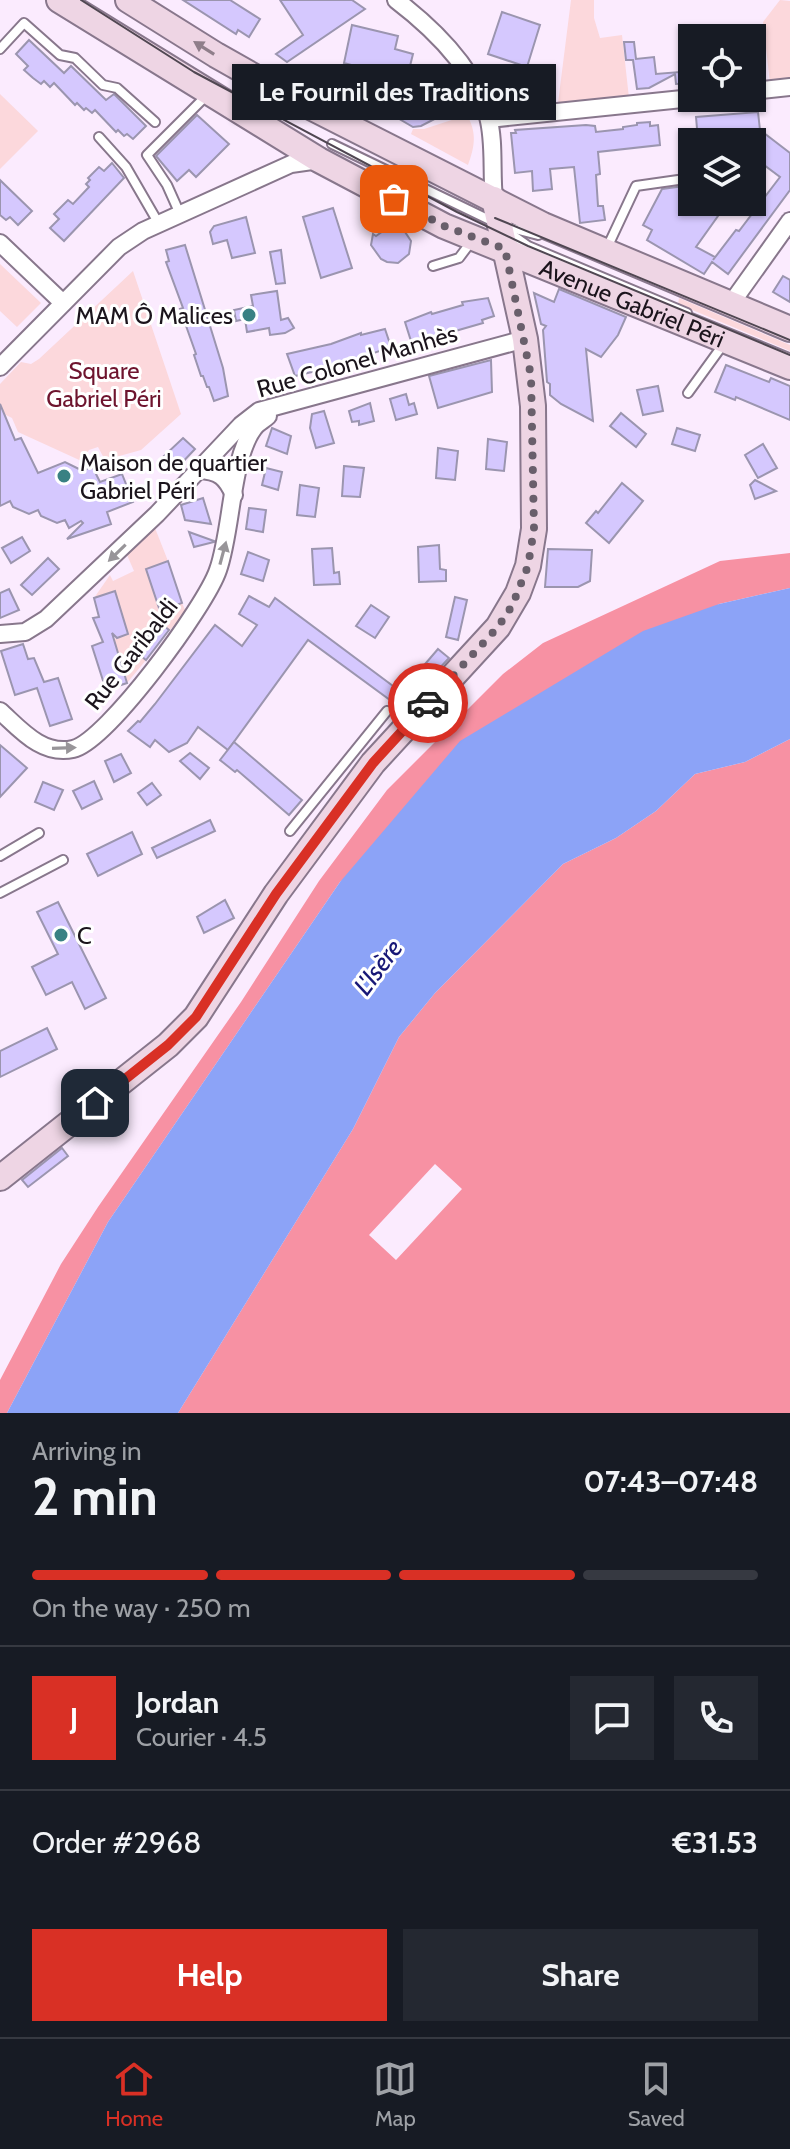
<!DOCTYPE html>
<html lang="en">
<head>
<meta charset="utf-8">
<style>
  body { margin:0; font-family:Cabin,sans-serif; background:#242831; color:#f1f3f6; height:100vh; display:flex; flex-direction:column; font-size:30px; white-space:nowrap }
  * { box-sizing:border-box; margin:0 }
  p { font-size:26px; color:#9ea1a6 }
  .icon { flex:none; width:44px; height:44px; fill:none; stroke:currentColor; stroke-width:2; stroke-linecap:round; stroke-linejoin:round }
  .map { position:relative; height:1413px; overflow:hidden }
  .details { display:flex; flex-direction:column; background:#171b24; flex:1 }
  .details>* { flex:none }
  .buttons { position:absolute; left:678px; top:24px; display:grid; gap:16px }
  .buttons a { display:grid; place-items:center; width:88px; height:88px; border-radius:0px; background:#171b24; box-shadow:0 2px 6px #0004; font-size:40px }
  .pin { position:absolute; display:grid; place-items:center; width:68px; height:68px; color:#fff; margin:-34px; border-radius:16px; box-shadow:0 4px 12px #0006 }
  .courier { position:absolute; display:grid; place-items:center; width:80px; height:80px; margin:-40px; border:6px solid #d93025; border-radius:50%; background:#fff; color:#222; box-shadow:0 2px 10px #0007 }
  .bubble { position:absolute; height:56px; border-radius:0px; background:#171b24; box-shadow:0 2px 6px #0004; font-size:26px; font-weight:700; line-height:56px; text-align:center }
  .overview em { font-style:normal; font-weight:700 }
  .overview div { display:flex; flex-direction:column-reverse }
  .overview { display:flex; align-items:center; justify-content:space-between; height:136px; padding:0 32px }
  h1 { font-size:52px; font-weight:700; line-height:60px }
  .bar { display:grid; grid-template-columns:repeat(4,1fr); gap:12px 8px; align-content:center; height:96px; padding:0 32px }
  .bar i { height:10px; border-radius:6px; background:#363941 }
  .bar .on { background:#d93025 }
  .bar p { grid-column:span 4 }
  .line { display:flex; align-items:center; gap:20px; padding:0 32px; border-top:2px solid #363941 }
  .line div { flex:1 }
  .round { display:grid; place-items:center; flex:none; width:84px; height:84px; border-radius:0px; background:#242831 }
  .cta { display:flex; gap:16px; margin-top:auto; padding:16px 32px }
  .cta a { flex:1; height:92px; border-radius:0px; background:#d93025; color:#fff; font-size:32px; font-weight:700; line-height:92px; text-align:center }
  .cta a+a { background:#242831; color:#f1f3f6 }
  .dock { display:flex; justify-content:space-around; align-items:center; height:112px; border-top:2px solid #363941; background:#171b24; font-size:22px; color:#9ea1a6 }
  .dock a { display:grid; justify-items:center; gap:4px }
  .dock .on { color:#d93025 }
  .map>svg:first-child { display:block }
</style>
</head>
<body>
<div class="map">
<svg width="790" height="1413" viewBox="0 0 790 1413">
  <rect width="100%" height="100%" fill="#fbebfe"/>
  <g fill="#fcd8dc">
    <path d="M571,0H594V18L600,38L622,35L629,98L558,103Z"/>
    <path d="M780,0L790,1V80L770,83L763,22Z"/>
    <path d="M0,94L38,131L0,169Z"/>
    <path d="M467,115C477,133 475,146 468,165L411,134L413,129H424Z"/>
    <path d="M0,264L41,303L17,327L0,311Z"/>
    <path d="M133,271L181,414L141,450L105,460L98,447L89,450L85,456L88,464L18,432L12,418L0,412V384L21,362L31,364L39,359Z"/>
    <path d="M679,298L790,345V351L678,304Z"/>
    <path d="M155,528L168,561L146,569L160,610L182,603L186,612L169,631L159,623L136,652L146,660L127,683L114,639L128,634L114,591L94,598L110,575L113,581L134,571L127,555Z"/>
  </g>
  <g fill="#f791a3" fill-rule="evenodd">
    <path d="M790,553V588L719,604L340,882L108,1222L7,1413H0V1380L61,1264L98,1207L241,1002L319,881L387,790L503,674L543,643L720,561Z"/>
    <path d="M790,739V1413H178L353,1129L399,1037L435,993L563,864L616,838L656,811L695,774L745,762ZM435,1164L462,1189L396,1260L369,1235Z"/>
  </g>
  <path fill="#8ca3f7" d="M790,588V739L745,762L695,774L656,811L616,838L563,864L435,993L399,1037L353,1129L178,1413H7L108,1222L340,882L460,741L643,631L719,604Z"/>
  <g fill="#d5c8fe" stroke="#9b95af" stroke-width="2">
    <path d="M183,0H230L260,19L249,37L238,30L236,34Z"/>
    <path d="M280,0H352L365,9L287,62L276,54L303,35Z"/>
    <path d="M502,12L540,25L527,67L488,54Z"/>
    <path d="M352,25L398,36L395,49L413,54L410,66L427,70L452,110L421,126L413,127L396,117L377,85L352,80L355,66L344,63Z"/>
    <path d="M29,40L64,73L71,66L106,100L114,94L146,126L133,139L127,134L124,136L118,130L116,132L95,110L92,113L86,108L84,110L77,103L75,105L54,83L50,87L44,81L41,84L33,78L24,70L28,66L16,54Z"/>
    <path d="M624,42H634L636,59L654,57L656,74L692,71V83L676,84L675,74L649,88L637,89L633,60H626Z"/>
    <path d="M758,112L760,130L790,153V190L728,274L712,262L704,274L647,240L652,230L643,225L662,189L692,185V202H712L707,209L718,216L696,247L715,257L713,260L736,230L739,231L780,177L752,156V134L698,140L696,117Z"/>
    <path d="M197,115L229,144L196,177L189,170L177,181L156,156Z"/>
    <path d="M650,122V126L658,125L660,145L598,152L600,174L596,175L598,206H603L605,220L580,223L574,167L550,169L552,189L533,191L532,171L515,173L511,133H516L515,130L586,125L595,126L596,132L623,129V127L637,125V123Z"/>
    <path d="M112,163L124,178L64,241L50,228L59,219L54,214L68,200L73,204L89,187L86,184L90,180L88,178L99,167L104,171Z"/>
    <path d="M0,180L32,211L18,225L10,217L6,220L0,215Z"/>
    <path d="M333,208L352,268L321,278L303,217Z"/>
    <path d="M246,217L255,253L232,258L227,240L213,244L210,232L214,226Z"/>
    <path d="M390,226L403,229L411,241L409,254L398,263L387,262L381,259L371,245L373,234L376,236Z"/>
    <path d="M185,245L223,368L228,396L214,401L209,387H207L203,376H201L194,355L196,354L180,309L183,308L166,262L169,261L166,250Z"/>
    <path d="M281,250L285,283L276,284L270,252Z"/>
    <path d="M783,276L790,280V302L773,292Z"/>
    <path d="M559,289L626,317L618,335L601,357L586,349L593,421L561,404L550,395V384L547,382L543,330L546,326L541,324L534,293L554,302Z"/>
    <path d="M277,291L281,320L288,318L294,328L285,333L270,335L269,328L247,332L245,319L236,321L234,310L253,306L251,295Z"/>
    <path d="M488,298L494,316L482,320L483,323L424,340L423,338L411,341L405,322L431,312L432,314L463,305L462,302Z"/>
    <path d="M385,329L391,347L337,366L295,376L287,354L331,344L361,333V335Z"/>
    <path d="M491,360L492,392L438,408L429,376Z"/>
    <path d="M726,365L769,382L771,378L790,386V420L736,397L735,400L715,392Z"/>
    <path d="M658,386L663,411L643,415L637,390Z"/>
    <path d="M406,394L409,405L414,403L417,414L396,420L390,399Z"/>
    <path d="M370,403L374,421L359,425V421L352,422L349,411Z"/>
    <path d="M0,404L15,440L21,438L38,473L65,462L83,471L92,466L100,482L122,474L133,502L107,512L111,524L67,539L83,523L81,521L69,528L65,520L57,523L41,516L38,510L29,514L13,507L10,501L0,506Z"/>
    <path d="M324,411L334,443L316,448L310,428L312,414Z"/>
    <path d="M621,413L646,434L636,447L610,426Z"/>
    <path d="M272,428L291,436L287,454L266,446Z"/>
    <path d="M677,428L700,435L695,451L672,444Z"/>
    <path d="M183,438L195,449L177,468L164,456Z"/>
    <path d="M488,439L507,442L504,471L486,469Z"/>
    <path d="M763,444L777,468L758,478L745,455Z"/>
    <path d="M438,448L458,451L455,480L436,478Z"/>
    <path d="M344,466L364,468L360,497L342,496Z"/>
    <path d="M266,468L282,472L278,490L262,485Z"/>
    <path d="M755,480L776,491L755,499L750,485Z"/>
    <path d="M622,483L643,501L609,543L586,523L596,511L598,513Z"/>
    <path d="M300,485L319,488L315,517L297,515Z"/>
    <path d="M203,498L211,524L185,520L181,505Z"/>
    <path d="M249,508L266,510L263,532L246,529Z"/>
    <path d="M189,532L214,541V542L194,547Z"/>
    <path d="M22,537L30,551L11,563L2,548Z"/>
    <path d="M439,545L440,569L446,570V581L419,582L418,547Z"/>
    <path d="M332,548L334,573L339,572L340,584L314,585L312,549Z"/>
    <path d="M548,549L592,550L590,581L578,587H545Z"/>
    <path d="M248,552L269,560L263,581L241,574Z"/>
    <path d="M48,558L59,569L32,595L21,585Z"/>
    <path d="M168,561L182,603L160,611L146,569Z"/>
    <path d="M9,589L19,610L0,618V593Z"/>
    <path d="M115,591L128,634L117,638L112,633L127,683L106,690L92,646L103,642L93,618L99,617L94,598Z"/>
    <path d="M249,596L269,607L275,598L397,689L390,700L308,640L228,750L198,727L187,743L169,752L155,740L150,747L128,731L138,721L140,722L155,704L215,625L242,646L257,625L239,614Z"/>
    <path d="M455,597L467,600L458,640L446,637Z"/>
    <path d="M371,605L389,617L375,638L356,626Z"/>
    <path d="M159,622L169,630L146,660L136,652Z"/>
    <path d="M23,644L28,659L34,658L44,682L58,678L72,719L50,726L37,688L15,695L1,651Z"/>
    <path d="M438,649L449,658L411,699L401,692Z"/>
    <path d="M234,742L302,800L289,815L237,770L235,772L220,760Z"/>
    <path d="M0,745L27,768L0,797Z"/>
    <path d="M190,753L209,768L200,779L180,761Z"/>
    <path d="M121,754L131,773L114,782L105,761Z"/>
    <path d="M94,781L102,799L82,809L73,791Z"/>
    <path d="M43,782L63,790L54,810L35,802Z"/>
    <path d="M152,783L161,795L147,805L138,793Z"/>
    <path d="M210,820L215,831L157,858L152,848Z"/>
    <path d="M132,832L142,854L98,876L87,854Z"/>
    <path d="M225,900L234,918L204,933L197,917Z"/>
    <path d="M58,902L106,998L85,1009L72,982L46,995L32,967L58,954L37,912Z"/>
    <path d="M47,1028L57,1049L0,1077V1051Z"/>
    <path d="M62,1148L68,1156L28,1187L22,1180Z"/>
  </g>
  <g fill="none" stroke-linecap="round" stroke-linejoin="round">
    <g stroke="#88778c" stroke-width="12">
      <g id="lane">
        <path d="M0,49L24,23L60,55L75,58L103,85L117,88L155,122"/>
        <path d="M99,137L126,167L159,224"/>
        <path d="M332,144L500,225L538,235"/>
        <path d="M180,214L167,185L147,155L208,94"/>
        <path d="M507,231L528,246L687,313"/>
        <path d="M606,250L636,186L692,178"/>
        <path d="M433,266L459,258L471,242"/>
        <path d="M688,393L725,342"/>
        <path d="M290,831L387,711"/>
        <path d="M0,856L39,833"/>
        <path d="M0,893L63,860"/>
      </g>
    </g>
    <g stroke="#88778c" stroke-width="20">
      <g id="street">
        <path d="M396,0C434,29 475,69 488,117C495,142 491,172 494,199"/>
        <path d="M752,91L790,87"/>
        <path d="M489,119L692,98"/>
        <path d="M0,243L63,303"/>
        <path d="M730,305L790,221"/>
        <path d="M0,367L119,247L143,231L291,164L319,160"/>
        <path d="M199,470C219,471 226,477 234,495"/>
        <path d="M0,634L25,632L46,619L157,514L241,425L259,411L525,339"/>
        <path d="M0,711C20,729 42,756 73,749C107,741 206,606 218,570C232,531 231,458 254,428C257,423 264,420 268,416"/>
      </g>
    </g>
    <g stroke="#88778c" stroke-width="28">
      <g id="secondary">
        <path id="s1" d="M59,0L319,160L444,226L790,367"/>
        <path d="M128,0L216,55L285,94L543,225L790,329"/>
        <path d="M0,1178L168,1045L196,1017L276,894L373,763L498,627L518,593L528,566L534,529L533,406L525,339L494,199"/>
      </g>
    </g>
    <use href="#lane" stroke="#fff" stroke-width="8"/>
    <use href="#street" stroke="#fff" stroke-width="16"/>
    <use href="#secondary" stroke="#eed5e4" stroke-width="24"/>
    <g stroke="#504752" stroke-width="2">
      <path d="M81,0L194,72L457,212L528,246L790,355"/>
      <path d="M495,218L790,340"/>
    </g>
  </g>
  <defs><path id="oneway-solid" d="M-6-.8H1V-3.2L6.5 0L1 3.2V.8H-6Z" transform="scale(2)"/></defs>
  <use fill="#8f7e8a" href="#oneway-solid" transform="translate(204 48) rotate(-148)"/>
  <g fill="#989599">
    <use href="#oneway-solid" transform="translate(117 553) rotate(136)"/>
    <use href="#oneway-solid" transform="translate(223 553) rotate(-75)"/>
    <use href="#oneway-solid" transform="translate(64 748) rotate(-2)"/>
  </g>
  <g fill="none" stroke-linecap="round" stroke-linejoin="round">
    <path stroke="#695f6b" stroke-width="8" stroke-dasharray="0 14.4" d="M394,199L444,226L505,249L531,376L534,529L528,566L512,606L498,627L428,703"/>
    <path stroke="#d93025" stroke-width="10" d="M95,1103L168,1045L196,1017L276,894L373,763L428,703"/>
  </g>
  <g fill="#398183" stroke="#fff" stroke-width="3">
    <circle cx="249" cy="315" r="8"/>
    <circle cx="64" cy="476" r="8"/>
    <circle cx="61" cy="935" r="8"/>
  </g>
  <g text-anchor="middle" dominant-baseline="central" stroke-width="6" stroke-linejoin="round" paint-order="stroke">
    <g font-size="24" fill="#1b141c" stroke="#fff">
      <text stroke="none"><textPath href="#s1" startOffset="650">Avenue Gabriel Péri</textPath></text>
      <text transform="translate(357 361) rotate(-16)">Rue Colonel Manhès</text>
      <text transform="translate(131 654) rotate(-52)">Rue Garibaldi</text>
    </g>
    <g font-size="24" fill="#1b141c" stroke="#fff" text-anchor="start">
      <text x="233" y="315" text-anchor="end">MAM Ô Malices</text>
      <text x="80" y="462">Maison de quartier<tspan x="80" dy="28">Gabriel Péri</tspan></text>
      <text x="77" y="935">C</text>
    </g>
    <g font-size="24" fill="#6e142e" stroke="#fff">
      <text x="104" y="370">Square<tspan x="104" dy="28">Gabriel Péri</tspan></text>
    </g>
    <g font-size="26" font-style="italic" fill="#171776" stroke="#fff">
      <text transform="translate(378 967) rotate(-53)">L'Isère</text>
    </g>
  </g>
</svg>
<div class="buttons">
<a><svg class="icon" aria-label="locate" viewBox="0 0 24 24"><circle cx="12" cy="12" r="6"/><path d="M12 2v4M12 18v4M2 12h4M18 12h4"/></svg></a>
<a><svg class="icon" aria-label="layers" viewBox="0 0 24 24"><path d="M12 4l9 5-9 5-9-5zM3 14l9 5 9-5"/></svg></a>
</div>
<div class="pin" style="left:394px;top:199px;background:#ea580c"><svg class="icon" aria-label="bag" viewBox="0 0 24 24"><path d="M5 8h14l-1 12H6zM9 8a3 3 0 0 1 6 0"/></svg></div>
<div class="pin" style="left:95px;top:1103px;background:#1f2937"><svg class="icon" aria-label="home" viewBox="0 0 24 24"><path d="M3 11l9-7 9 7M6 9v11h12V9"/></svg></div>
<div class="courier" style="left:428px;top:703px"><svg class="icon" aria-label="car" viewBox="0 0 24 24"><path d="M5 17H2v-5l4-1 3-4h7l3 4 3 1v5h-3M9 17h6M6 11h13"/><circle cx="7" cy="17" r="2"/><circle cx="17" cy="17" r="2"/></svg></div>
<div class="bubble" style="left:232px;top:64px;width:324px">Le Fournil des Traditions</div>
</div>
<section class="details">
<div class="overview"><div><h1>2 min</h1><p>Arriving in</p></div><em>07:43–07:48</em></div>
<div class="bar"><i class="on"></i><i class="on"></i><i class="on"></i><i></i><p>On the way · 250 m</p></div>
<div class="line" style="height:144px"><b class="round" style="background:#d93025;color:#fff">J</b><div><b>Jordan</b><p>Courier · 4.5</p></div><a class="round"><svg class="icon" aria-label="chat" viewBox="0 0 24 24"><path d="M4 5h16v11H9l-5 4z"/></svg></a><a class="round"><svg class="icon" aria-label="phone" viewBox="0 0 24 24"><path d="M5 4h4l2 5-3 2q2 4 5 5l2-3 5 2v4C11 20 4 13 5 4z"/></svg></a></div>
<div class="line" style="height:104px"><div>Order #2968</div><b>€31.53</b></div>
<div class="cta"><a>Help</a><a>Share</a></div>
</section>
<nav class="dock">
<a class="on"><svg class="icon" aria-label="home" viewBox="0 0 24 24"><path d="M3 11l9-7 9 7M6 9v11h12V9"/></svg>Home</a>
<a><svg class="icon" aria-label="map" viewBox="0 0 24 24"><path d="M3 6l6-2 6 2 6-2v14l-6 2-6-2-6 2zM9 4v14M15 6v14"/></svg>Map</a>
<a><svg class="icon" aria-label="saved" viewBox="0 0 24 24"><path d="M7 4h10v16l-5-4-5 4z"/></svg>Saved</a>
</nav>
</body>
</html>
